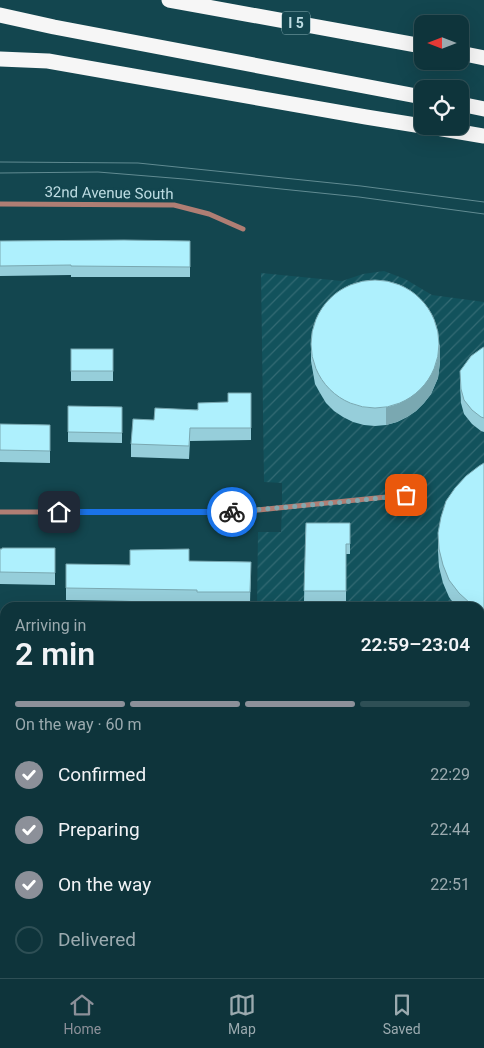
<!DOCTYPE html>
<html lang="en">
<head>
<meta charset="utf-8">
<style>
  body { margin:0; font-family:Roboto,sans-serif; background:#1c3f46; color:#f1f3f6; height:100vh; display:flex; flex-direction:column; font-size:19px; white-space:nowrap }
  * { box-sizing:border-box; margin:0 }
  p { font-size:16px; color:#9baaaf }
  .icon { flex:none; width:28px; height:28px; fill:none; stroke:currentColor; stroke-width:2; stroke-linecap:round; stroke-linejoin:round }
  .map { position:relative; flex:1; overflow:hidden }
  .sheet { position:absolute; left:0px; top:602px; width:485px; height:376px; display:flex; flex-direction:column; background:#0e343b; border-radius:15px 15px 0 0; box-shadow:0 5px 20px #0002,0 0 0 1px #2e4f55 }
  .sheet>* { flex:none }
  .needle { width:32px; rotate:270deg }
  .fabs { position:absolute; left:414px; top:15px; display:grid; gap:10px }
  .fabs a { display:grid; place-items:center; width:55px; height:55px; border-radius:10px; background:#0e343b; box-shadow:0 5px 20px #0002,0 0 0 1px #2e4f55; font-size:25px }
  .pin { position:absolute; display:grid; place-items:center; width:42px; height:42px; color:#fff; margin:-21px; border-radius:10px; box-shadow:0 2px 8px #0006 }
  .courier { position:absolute; display:grid; place-items:center; width:50px; height:50px; margin:-25px; border:4px solid #1a73e8; border-radius:50%; background:#fff; color:#222; box-shadow:0 1px 6px #0007 }
  .overview em { font-style:normal; font-weight:600 }
  .overview div { display:flex; flex-direction:column-reverse }
  .overview { display:flex; align-items:center; justify-content:space-between; height:85px; padding:0 15px }
  h1 { font-size:32px; font-weight:600; line-height:38px }
  .bar { display:grid; grid-template-columns:repeat(4,1fr); gap:8px 5px; align-content:center; height:60px; padding:0 15px }
  .bar i { height:6px; border-radius:4px; background:#2e4f55 }
  .bar .on { background:#8c9099 }
  .bar p { grid-column:span 4 }
  ol { padding:0 15px; list-style:none }
  li { display:flex; align-items:center; gap:15px; height:55px }
  li p { margin-inline-start:auto }
  li .icon { padding:5px; border-radius:50%; background:#8c9099; color:#fff; stroke-width:4 }
  li:last-child { color:#9baaaf }
  li i { width:28px; height:28px; border:2px solid #2e4f55; border-radius:50% }
  .tabs { display:flex; justify-content:space-around; align-items:center; height:70px; border-top:1px solid #2e4f55; background:#0e343b; font-size:14px; color:#9baaaf }
  .tabs a { display:grid; justify-items:center; gap:2px }
  .tabs .on { color:#8c9099 }
  .map>svg:first-child { display:block }
</style>
</head>
<body>
<div class="map">
<svg width="484" height="978" viewBox="0 0 484 978">
  <defs>
    <pattern id="industrial-furrows" width="10" height="10" patternUnits="userSpaceOnUse" patternTransform="scale(1.25)"><rect width="10" height="10" fill="#12525c"/><path d="M-1 1l2-2M0 10L10 0M9 11l2-2" fill="none" stroke="#336a73"/></pattern>
  </defs>
  <rect width="100%" height="100%" fill="#13464f"/>
  <path fill="url(#industrial-furrows)" d="M384,271L405,279L432,295L484,302V661H480V608H257L258,532H281L282,508V483L264,482L261,273L342,281L363,274Z"/>
  <g fill="none" stroke-linecap="round" stroke-linejoin="round">
    <g stroke="#af7e74" stroke-width="5">
      <path d="M0,204L174,205L209,214L243,229"/>
      <path d="M0,512H238L406,495"/>
      <path d="M480,821H484"/>
      <path d="M0,830H5"/>
    </g>
    <g stroke="#f6f6f6" stroke-width="15">
      <path d="M169,0L422,46"/>
      <path d="M0,15L54,27L422,97"/>
      <path d="M460,53L484,58"/>
      <path d="M0,59L48,61L366,117L422,126"/>
      <path d="M460,104L484,109"/>
      <path d="M425,126L484,136"/>
    </g>
    <g stroke="#618b92" stroke-width="1">
      <path d="M0,162L138,163L361,186L484,202"/>
      <path d="M0,173L98,172L184,179L359,197L484,214"/>
    </g>
  </g>
  <g fill="#96ceda">
    <path d="M0,241H190V277H71V275L0,276Z"/>
    <path d="M311,344L440,362L438,378L431,394L424,403L416,411L407,417L397,422L386,425L375,426L364,425L353,422L343,417L334,411L326,403L320,393L315,384L311,361Z"/>
    <path d="M484,347V432L481,431L472,424L464,414L461,403L460,385V371Z"/>
    <rect x="71" y="349" width="42" height="32"/>
    <path d="M251,393V440L190,441L189,459L131,457V444L154,420L228,402Z"/>
    <path d="M68,406L122,407V443L68,442Z"/>
    <path d="M0,424L50,425V463L0,462Z"/>
    <path d="M484,463V630L480,627V608H457L449,597L443,583L439,567L438,551V533Z"/>
    <path d="M306,523H350V554H346V601H304Z"/>
    <path d="M55,548V585L0,584V549Z"/>
    <path d="M189,561L251,562L250,604H197V602L66,600V564L130,565Z"/>
    <rect x="0" y="723" width="5" height="49"/>
    <rect x="0" y="855" width="5" height="37"/>
    <rect x="480" y="864" width="4" height="50"/>
  </g>
  <path fill="#7aa8b1" d="M440,344V362L438,378L431,394L424,403L416,411L407,417L397,422L386,425V407Z"/>
  <g fill="#aef0fd" stroke="#7aa8b1">
    <path d="M124,240L190,241V267L71,266V265L0,266V241Z"/>
    <circle cx="375" cy="344" r="64"/>
    <path d="M484,347V418L481,417L472,410L464,400L461,389L460,371L471,356L482,348Z"/>
    <rect x="71" y="349" width="42" height="22"/>
    <path d="M228,393H251V428H190L189,446L131,444L133,419L154,420L155,408L198,410V403L228,402Z"/>
    <path d="M68,406L122,407V433L68,432Z"/>
    <path d="M0,424L50,425V451L0,450Z"/>
    <path d="M484,463V612L480,609V608H477L471,604L459,593L449,580L443,565L439,549L438,533L441,517L446,501L455,488L466,476L479,466Z"/>
    <path d="M306,523H350V544H346V591H304Z"/>
    <path d="M2,548H55V573L0,572V549H2Z"/>
    <path d="M189,549V561L251,562L250,592H197V590L66,588V564L130,565V550Z"/>
    <rect x="0" y="723" width="5" height="39"/>
    <rect x="0" y="855" width="5" height="26"/>
    <rect x="480" y="864" width="4" height="36"/>
  </g>
  <g fill="none" stroke-linecap="round" stroke-linejoin="round">
    <path stroke="#82a8af" stroke-width="5" stroke-dasharray="0 9" d="M232,512L344,502L406,495"/>
    <path stroke="#1a73e8" stroke-width="6" d="M59,512H232"/>
  </g>
  <g text-anchor="middle" dominant-baseline="central" stroke-width="5" stroke-linejoin="round" paint-order="stroke">
    <rect fill="#13464f" stroke="#8bb0b7" stroke-width="1" x="282" y="11.5" width="28" height="23" rx="4"/>
    <g font-size="14" font-weight="bold" fill="#bedde3">
      <text x="296" y="23">I 5</text>
    </g>
    <g font-size="15" fill="#bedde3" stroke="#13464f">
      <text transform="translate(109 193) rotate(1)">32nd Avenue South</text>
    </g>
  </g>
</svg>
<div class="fabs">
<a><svg class="needle" viewBox="-14 -14 28 28"><path d="M0-13l5 13h-10z" fill="#e53935"/><path d="M0 13l5-13h-10z" fill="#9baaaf"/></svg></a>
<a><svg class="icon" aria-label="locate" viewBox="0 0 24 24"><circle cx="12" cy="12" r="6"/><path d="M12 2v4M12 18v4M2 12h4M18 12h4"/></svg></a>
</div>
<div class="pin" style="left:406px;top:495px;background:#ea580c"><svg class="icon" aria-label="bag" viewBox="0 0 24 24"><path d="M5 8h14l-1 12H6zM9 8a3 3 0 0 1 6 0"/></svg></div>
<div class="pin" style="left:59px;top:512px;background:#1f2937"><svg class="icon" aria-label="home" viewBox="0 0 24 24"><path d="M3 11l9-7 9 7M6 9v11h12V9"/></svg></div>
<div class="courier" style="left:232px;top:512px"><svg class="icon" aria-label="bike" viewBox="0 0 24 24"><circle cx="6" cy="16" r="4"/><circle cx="18" cy="16" r="4"/><path d="M6 16l4-8h5l3 8M10 8l3 8H6M13 5h3"/></svg></div>
<section class="sheet">
<div class="overview"><div><h1>2 min</h1><p>Arriving in</p></div><em>22:59–23:04</em></div>
<div class="bar"><i class="on"></i><i class="on"></i><i class="on"></i><i></i><p>On the way · 60 m</p></div>
<ol>
<li><svg class="icon" aria-label="check" viewBox="0 0 24 24"><path d="M5 12l5 5 9-10"/></svg>Confirmed<p>22:29</p></li>
<li><svg class="icon" aria-label="check" viewBox="0 0 24 24"><path d="M5 12l5 5 9-10"/></svg>Preparing<p>22:44</p></li>
<li><svg class="icon" aria-label="check" viewBox="0 0 24 24"><path d="M5 12l5 5 9-10"/></svg>On the way<p>22:51</p></li>
<li><i></i>Delivered</li>
</ol>
</section>
</div>
<nav class="tabs">
<a class="on"><svg class="icon" aria-label="home" viewBox="0 0 24 24"><path d="M3 11l9-7 9 7M6 9v11h12V9"/></svg>Home</a>
<a><svg class="icon" aria-label="map" viewBox="0 0 24 24"><path d="M3 6l6-2 6 2 6-2v14l-6 2-6-2-6 2zM9 4v14M15 6v14"/></svg>Map</a>
<a><svg class="icon" aria-label="saved" viewBox="0 0 24 24"><path d="M7 4h10v16l-5-4-5 4z"/></svg>Saved</a>
</nav>
</body>
</html>
